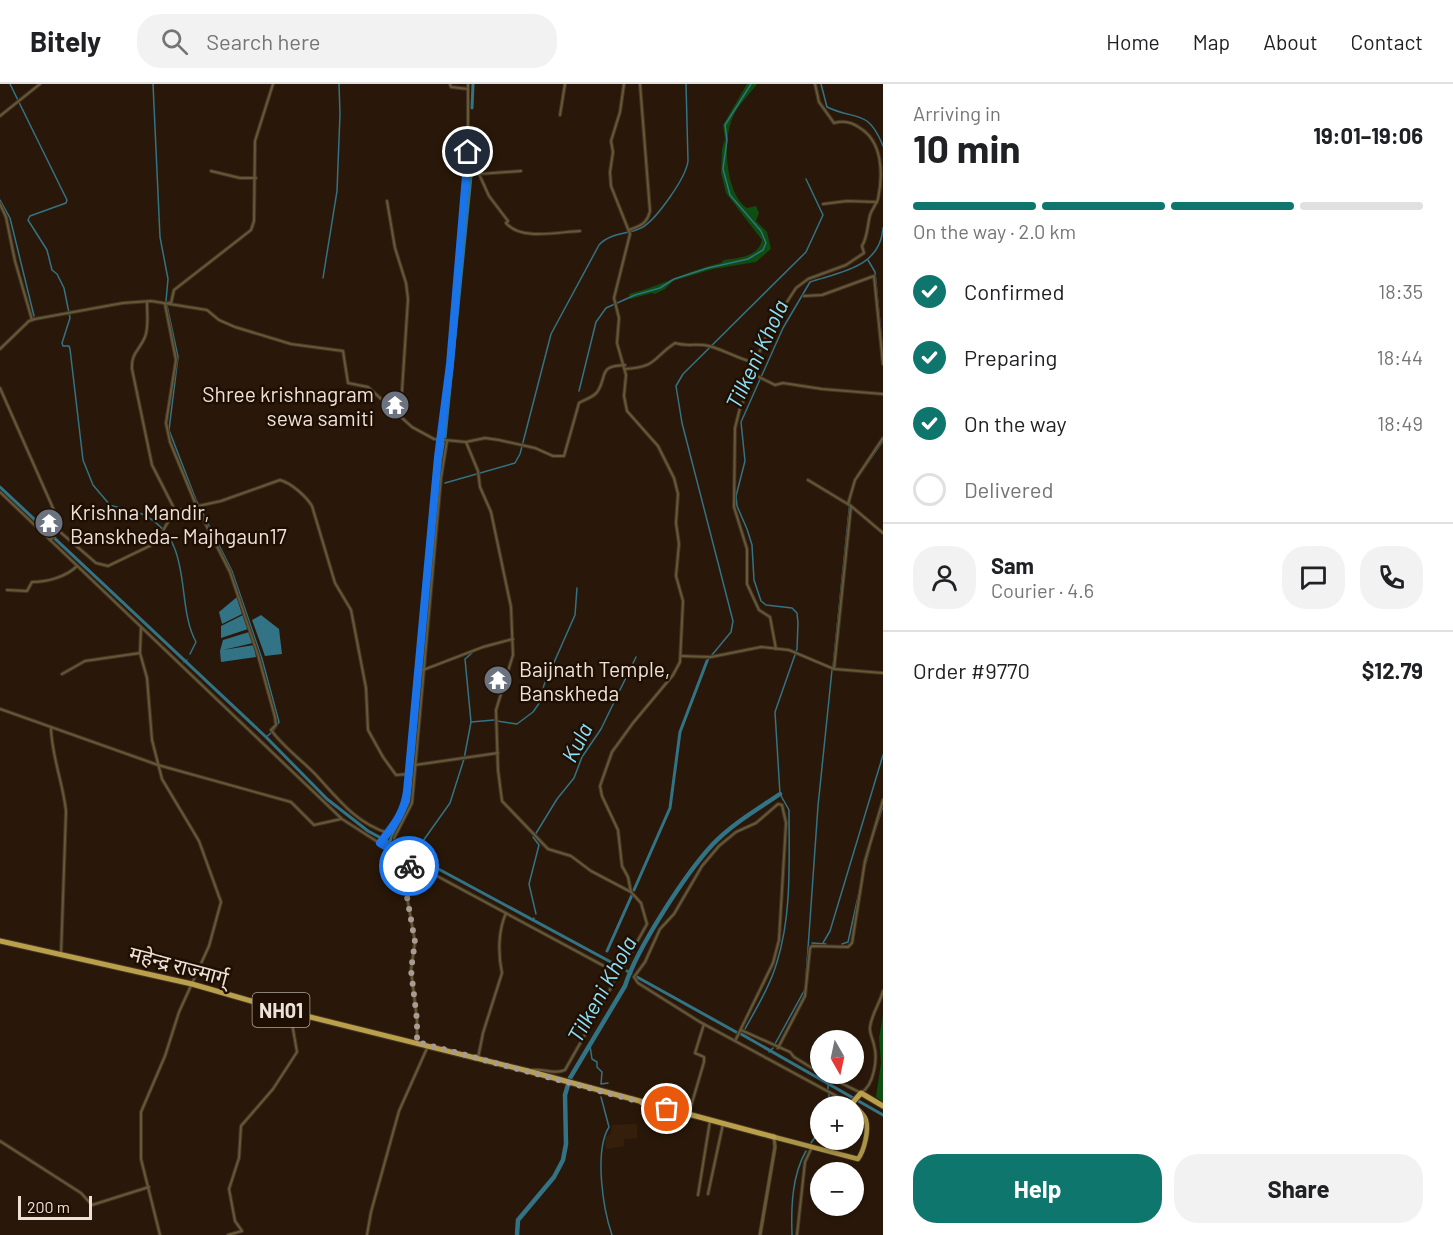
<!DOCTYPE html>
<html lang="en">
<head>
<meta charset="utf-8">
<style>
  body { margin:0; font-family:Barlow,"Noto Sans Devanagari",sans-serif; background:#f2f2f2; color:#202124; height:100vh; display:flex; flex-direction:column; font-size:22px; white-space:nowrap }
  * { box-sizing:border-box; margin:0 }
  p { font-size:20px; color:#757577 }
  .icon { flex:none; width:33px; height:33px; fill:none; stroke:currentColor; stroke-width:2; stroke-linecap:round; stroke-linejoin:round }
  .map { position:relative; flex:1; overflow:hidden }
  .panel { display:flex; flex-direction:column; background:#fff; width:570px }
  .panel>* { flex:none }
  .needle { width:39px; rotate:171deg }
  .fabs { position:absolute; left:810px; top:946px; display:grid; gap:12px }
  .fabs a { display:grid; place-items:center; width:54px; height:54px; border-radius:50%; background:#fff; box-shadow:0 2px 4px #0004; font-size:30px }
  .scale { position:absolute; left:18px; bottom:15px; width:74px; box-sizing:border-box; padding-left:6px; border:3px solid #ede1d8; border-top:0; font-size:16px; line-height:21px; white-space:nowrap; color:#ede1d8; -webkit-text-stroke:4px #1f0f02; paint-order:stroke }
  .pin { position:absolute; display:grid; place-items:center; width:51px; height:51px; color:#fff; margin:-26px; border:3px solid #fff; border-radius:50%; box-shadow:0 2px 6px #0007 }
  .courier { position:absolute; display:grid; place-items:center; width:60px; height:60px; margin:-30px; border:4px solid #1a73e8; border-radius:50%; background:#fff; color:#222; box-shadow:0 2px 8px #0007 }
  .overview em { font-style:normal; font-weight:700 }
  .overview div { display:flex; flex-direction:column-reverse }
  .overview { display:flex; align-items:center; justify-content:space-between; height:102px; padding:0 30px }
  h1 { font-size:39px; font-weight:700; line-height:45px }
  .bar { display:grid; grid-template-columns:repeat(4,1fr); gap:9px 6px; align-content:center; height:72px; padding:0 30px }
  .bar i { height:8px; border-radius:4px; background:#e0e0e0 }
  .bar .current { background:#0f766e }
  .bar p { grid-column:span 4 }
  .line { display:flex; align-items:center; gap:15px; padding:0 30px; border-top:2px solid #e0e0e0 }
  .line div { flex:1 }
  .round { display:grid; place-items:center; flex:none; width:63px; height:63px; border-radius:24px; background:#f2f2f2 }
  ol { padding:0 30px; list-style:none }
  li { display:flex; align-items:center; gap:18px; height:66px }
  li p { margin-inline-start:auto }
  li .icon { padding:6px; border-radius:50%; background:#0f766e; color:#fff; stroke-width:4 }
  li:last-child { color:#757577 }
  li i { width:33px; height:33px; border:3px solid #e0e0e0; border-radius:50% }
  .button { display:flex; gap:12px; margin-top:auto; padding:12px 30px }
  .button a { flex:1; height:69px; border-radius:24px; background:#0f766e; color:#fff; font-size:24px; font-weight:700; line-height:69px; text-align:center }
  .button a+a { background:#f2f2f2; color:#202124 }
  header { display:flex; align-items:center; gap:36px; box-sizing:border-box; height:84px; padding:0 30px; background:#fff; border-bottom:2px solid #e0e0e0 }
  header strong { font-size:28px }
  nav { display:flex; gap:33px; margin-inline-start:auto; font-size:21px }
  .search { width:420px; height:54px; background:#f2f2f2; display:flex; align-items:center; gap:15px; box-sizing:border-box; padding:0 21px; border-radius:24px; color:#757577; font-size:22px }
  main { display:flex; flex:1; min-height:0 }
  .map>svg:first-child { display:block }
</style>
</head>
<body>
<header>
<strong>Bitely</strong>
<div class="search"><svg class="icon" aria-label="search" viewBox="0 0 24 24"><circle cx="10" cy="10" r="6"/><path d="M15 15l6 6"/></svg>Search here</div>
<nav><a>Home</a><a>Map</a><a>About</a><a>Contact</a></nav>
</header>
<main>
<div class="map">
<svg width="883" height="1151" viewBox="0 0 883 1151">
  <rect width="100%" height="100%" fill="#291809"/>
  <path fill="#351f0b" d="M637,1040V1054L624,1055V1062L606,1065L605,1054L611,1049L612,1041Z"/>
  <g fill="#0f4d11">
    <path d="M747,0H757C749,11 737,22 732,35C723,58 725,109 747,124L756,122L759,129L756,137L767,148L771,165L756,178L713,185L673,197L665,205L655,210L652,209L630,215L629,210C662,202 688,186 721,179L724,176C739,174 758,173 762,156L726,109L721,89L722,65L725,55L723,41Z"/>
    <path d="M883,931V1018L876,1013L881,979L879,954Z"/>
  </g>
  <g fill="#327385">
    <path d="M237,513L242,530L222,540L219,528Z"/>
    <path d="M243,531L248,545L221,554V542Z"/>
    <path d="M261,531L279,545L282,570L265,572L252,536Z"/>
    <path d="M249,548L253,559L223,566L254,561L256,573L221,578L220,567L223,556Z"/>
  </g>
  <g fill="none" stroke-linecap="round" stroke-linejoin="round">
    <g stroke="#327385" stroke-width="1.5">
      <path d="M10,0L67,116L66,119L30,132L28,136L47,166L52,186L57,190L64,204L70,234L62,259L63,262H69L70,265L83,376L93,401L110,421C121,425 131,425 142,430C196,456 174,517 196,558L190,570"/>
      <path d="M153,0L160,153L168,195L166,217L178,273L169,346L196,416L232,487L262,575L279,638L273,647"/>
      <path d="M821,0L827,23C856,37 868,24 883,62"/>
      <path d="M0,116L10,134L34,232"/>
      <path d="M868,176L875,188L882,262"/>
      <path d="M323,194L337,107L340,30L339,0"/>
      <path d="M579,307L596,238L606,224L635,211L660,204L674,195L708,184L748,175L763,166L766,159L761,147L730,111L723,85L727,56L725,41L751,0"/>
      <path d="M858,393L883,357"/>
      <path d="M445,399L515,379L520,370L551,250L599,161C610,148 629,151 643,143C657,134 686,94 688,77L686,0"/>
      <path d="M707,577L731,548L733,537L682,339L676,302L683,290L806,168L823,131L806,95"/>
      <path d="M184,578L187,576"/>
      <path d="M833,583L850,417"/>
      <path d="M497,637L517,640L533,628L540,618L544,601L575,531L577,504"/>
      <path d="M471,638L494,636"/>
      <path d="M266,653L271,649"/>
      <path d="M535,751L557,715L574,694L582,673L601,645L636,573"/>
      <path d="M533,753L539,761L529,800L536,830"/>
      <path d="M872,756L883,722"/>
      <path d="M418,764L450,719L464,675L471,638L465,575L472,569"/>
      <path d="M415,771L416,767"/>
      <path d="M866,779L870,763"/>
      <path d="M532,836L534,834"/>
      <path d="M812,859L826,860"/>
      <path d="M823,859L830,847L883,671"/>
      <path d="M842,860L848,858L860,804"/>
      <path d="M806,893L818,722L832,586"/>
      <path d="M745,945C757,923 770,902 777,878C792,830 789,776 789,726L780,710L775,628L797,565L798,539L797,529L792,524L766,521L761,517L754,496L752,461L747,445L737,422L736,412L745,377L741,338L783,244L810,198C840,188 880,184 883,144"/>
      <path d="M775,960L804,907"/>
      <path d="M590,962L592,975L597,978V983L602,988L601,1000L608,999"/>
      <path d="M769,968L773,964"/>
      <path d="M828,1000V1005"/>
      <path d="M829,1010V1023"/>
      <path d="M601,1013L609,1043C594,1067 603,1125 612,1151"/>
      <path d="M811,1059L820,1046"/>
      <path d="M792,1151C791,1123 792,1091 806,1067"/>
    </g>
    <g stroke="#327385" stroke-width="3">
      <path d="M472,24L473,0"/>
      <path d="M0,403L266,653L327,715L368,747L620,883"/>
      <path d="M390,757L409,717L471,92"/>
      <path d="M634,806L670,724L680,648L707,577"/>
      <path d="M607,867L632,811"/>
      <path d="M627,887L631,889"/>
      <path d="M637,893L736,948"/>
      <path d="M741,950L883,1031"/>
    </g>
    <path stroke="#327385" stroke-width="4.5" d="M517,1151L518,1136L554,1093L563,1076L566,1060L565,1011L570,994L625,902C637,864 686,789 713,760C732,740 758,725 780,710"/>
    <g stroke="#443426" stroke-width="4">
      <g id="minor">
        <path d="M450,0L451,3L468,5"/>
        <path d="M560,31L565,0"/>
        <path d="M0,32L40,0"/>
        <path d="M211,87L240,94H256"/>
        <path d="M521,87L479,90L489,112L508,137L506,139C521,157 557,148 580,147"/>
        <path d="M387,117L395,164L406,199L408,215L401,322L398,329"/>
        <path d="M0,120L6,133L15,177L32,236"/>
        <path d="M823,120L847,117L877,118"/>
        <path d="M629,146C640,142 647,140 650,127L640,0"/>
        <path d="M804,212L822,211L874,192L883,280"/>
        <path d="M147,218C147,229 149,243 145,253C139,267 131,269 132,285L152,381L176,428"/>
        <path d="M168,219H171L174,206L251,146L254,137L255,57L273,0"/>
        <path d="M165,220L176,276L166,339L170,358L196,421L230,488L258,571L275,633L276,641L271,646C285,665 301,675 317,692C338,715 356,739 388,749"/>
        <path d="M0,265L29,237L35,235L123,219L151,217L207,226L219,236L235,243L291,260L343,267L348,299L368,303L412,343L434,355L466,358L485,354L499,356L535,364L553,372H564L579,319C585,315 596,313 599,305C607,290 599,282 625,281"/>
        <path d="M752,278L758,271L770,244L796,204L808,195L846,181L864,169L862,162C868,152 867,143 870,131C872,125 876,121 878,115C883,91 883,58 860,44C852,38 844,36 834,39L819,18L815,0"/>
        <path d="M625,285C658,283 652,274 675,259C687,263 698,259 709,262C724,266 737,274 752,278L750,304L740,324L735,344L734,423L747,465V500L759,526L770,533L776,565"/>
        <path d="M751,289L775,301L783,299L822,305L883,310"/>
        <path d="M0,304L60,440L59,447L50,456"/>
        <path d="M466,358L478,387L480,403L491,428L511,523L513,571L496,626L498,686L502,717L548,765L571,772L591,787L631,808"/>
        <path d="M808,396L851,422L883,449"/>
        <path d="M0,408L342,735L398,771L617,889"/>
        <path d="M848,420L855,396L883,354"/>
        <path d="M59,447L96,479L108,482L160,457L163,452C161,446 173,429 180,426L221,417L280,396C291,399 306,412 312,422L335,499L351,526L366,604L368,646L383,673L396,691L409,690"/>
        <path d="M7,506L27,507L32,498C47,498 66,493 77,482"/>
        <path d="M141,544L140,569L147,594L152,656L162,695L199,757L221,818L209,862L179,928L165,972L141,1028V1075L160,1151"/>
        <path d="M681,572L711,573L761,563L789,566L834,585L883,589"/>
        <path d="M834,585L851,422"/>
        <path d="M423,586L483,563L513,555"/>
        <path d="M62,590L85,577L140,569"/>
        <path d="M0,625L158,681L291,718L314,741L341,735"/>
        <path d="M51,645C52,673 63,699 66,727L61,871"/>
        <path d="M415,681L498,669"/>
        <path d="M394,754L412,719L441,394L447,357"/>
        <path d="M380,759C402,729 405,729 409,690L436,390L447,314L468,89V0"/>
        <path d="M411,777L407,813L415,858L411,886L417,936V958"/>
        <path d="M741,946L790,968L794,973L820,989"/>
        <path d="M736,955L773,879L779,856L786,739L782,721L778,720L756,739L736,748L719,762L702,782L674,830L660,845L645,878L634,893L638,899L700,938L853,1021"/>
        <path d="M778,964L805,912L810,864L812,862L848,863L852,859L865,777L883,716"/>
        <path d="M478,974L483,949L502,889C498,870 498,847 506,829"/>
        <path d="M531,986C543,984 554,991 565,986L608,910L617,889L623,883L647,840L641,819L631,808L628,793L622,782L618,746L602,712L600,702L612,668L633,639L673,591L680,578L683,517L676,492L679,460L676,439L678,410L674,394L658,362L627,327L624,312L626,291L617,259L619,234L614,214L630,150L611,102L610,88L613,68L611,57L620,28L624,0"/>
        <path d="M823,990L861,1009C874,1001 878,975 874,961C873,955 869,949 870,943C872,929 880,919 883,907"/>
        <path d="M689,1029L704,978V973L695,969L704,940"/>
        <path d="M0,1057L81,1109L92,1121L149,1103"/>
        <path d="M708,1110L723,1040"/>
        <path d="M698,1111L710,1037"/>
        <path d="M228,1151L242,1147L235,1137L229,1105L239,1074L241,1042L273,1005L297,968L290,928"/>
        <path d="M367,1151L371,1128L399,1027L428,962"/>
        <path d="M797,1151L805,1078L812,1063"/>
      </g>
    </g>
    <g stroke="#443426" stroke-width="4.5">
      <path id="tertiary" d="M760,1151L775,1063L774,1053"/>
    </g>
    <g stroke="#443426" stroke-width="6">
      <path id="primary" d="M774,1053L858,1075C864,1067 869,1047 866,1036C864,1030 858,1025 853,1021L854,1017"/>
    </g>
    <g stroke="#443426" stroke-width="7">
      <g id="trunk">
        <path d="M0,857L192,900L290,928L528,987L774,1053"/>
        <path d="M854,1017L861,1009L883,1022"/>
      </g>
    </g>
    <use href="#minor" stroke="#645835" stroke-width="2"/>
    <use href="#tertiary" stroke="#645835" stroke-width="3"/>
    <use href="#primary" stroke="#ac9447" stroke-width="4.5"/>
    <use href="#trunk" stroke="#baa04a" stroke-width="5"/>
  </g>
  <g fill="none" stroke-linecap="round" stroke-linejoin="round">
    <path stroke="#a89b90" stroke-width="6" stroke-dasharray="0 10.8" d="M409,782L407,813L415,858L411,886L417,936V958L667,1025"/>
    <path stroke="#1a73e8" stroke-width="8" d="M409,782L411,777L380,759C393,742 404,730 407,707L438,373L450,280L468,68"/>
  </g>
  <defs>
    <g id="temple-disc" transform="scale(1.5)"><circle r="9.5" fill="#6b7280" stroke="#1f0f02"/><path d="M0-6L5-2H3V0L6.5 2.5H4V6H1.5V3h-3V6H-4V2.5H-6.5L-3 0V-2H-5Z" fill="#fff"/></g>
  </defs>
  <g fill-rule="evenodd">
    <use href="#temple-disc" x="395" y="321"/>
    <use href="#temple-disc" x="49" y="439"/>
    <use href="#temple-disc" x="498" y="596"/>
  </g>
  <g text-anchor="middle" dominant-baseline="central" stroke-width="5" stroke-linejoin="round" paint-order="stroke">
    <rect fill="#1f0f02" stroke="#afa298" stroke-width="1.5" x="252.5" y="909" width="57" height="34" rx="4.5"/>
    <g font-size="20" font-weight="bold" fill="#ede1d8">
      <text x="281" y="926">NH01</text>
    </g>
    <g font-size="21" fill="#ede1d8" stroke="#1f0f02" text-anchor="start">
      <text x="374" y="309" text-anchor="end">Shree krishnagram<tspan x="374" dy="24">sewa samiti</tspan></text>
      <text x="70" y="427">Krishna Mandir,<tspan x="70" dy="24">Banskheda- Majhgaun17</tspan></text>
      <text x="519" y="584">Baijnath Temple,<tspan x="519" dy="24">Banskheda</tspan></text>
    </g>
    <g font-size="21" fill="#ede1d8" stroke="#1f0f02">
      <text transform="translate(179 881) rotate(15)">महेन्द्र राज्मार्ग्</text>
    </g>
    <g font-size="22" font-style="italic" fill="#8ce1fb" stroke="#1f0f02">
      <text transform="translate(756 270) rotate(-65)">Tilkeni Khola</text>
      <text transform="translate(576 658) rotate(-63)">Kula</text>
      <text transform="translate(601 905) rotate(-61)">Tilkeni Khola</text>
    </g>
  </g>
</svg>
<div class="fabs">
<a><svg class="needle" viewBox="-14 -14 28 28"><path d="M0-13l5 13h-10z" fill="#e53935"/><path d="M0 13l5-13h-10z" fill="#757577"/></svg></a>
<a>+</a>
<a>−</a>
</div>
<div class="scale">200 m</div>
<div class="pin" style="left:667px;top:1025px;background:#ea580c"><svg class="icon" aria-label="bag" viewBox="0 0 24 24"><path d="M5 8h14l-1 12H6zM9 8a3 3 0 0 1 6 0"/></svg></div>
<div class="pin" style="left:468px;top:68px;background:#1f2937"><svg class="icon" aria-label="home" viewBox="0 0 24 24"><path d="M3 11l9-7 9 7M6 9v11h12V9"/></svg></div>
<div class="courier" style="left:409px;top:782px"><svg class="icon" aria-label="bike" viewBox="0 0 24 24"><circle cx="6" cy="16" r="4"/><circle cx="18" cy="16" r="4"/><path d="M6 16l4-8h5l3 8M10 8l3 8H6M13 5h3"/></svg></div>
</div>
<section class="panel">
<div class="overview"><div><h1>10 min</h1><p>Arriving in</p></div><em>19:01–19:06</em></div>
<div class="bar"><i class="current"></i><i class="current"></i><i class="current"></i><i></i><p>On the way · 2.0 km</p></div>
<ol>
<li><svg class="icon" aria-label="check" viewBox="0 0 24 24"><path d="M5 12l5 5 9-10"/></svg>Confirmed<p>18:35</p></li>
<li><svg class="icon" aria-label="check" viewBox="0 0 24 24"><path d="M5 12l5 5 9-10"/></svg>Preparing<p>18:44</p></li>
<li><svg class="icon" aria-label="check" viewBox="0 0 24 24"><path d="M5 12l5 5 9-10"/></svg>On the way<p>18:49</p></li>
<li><i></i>Delivered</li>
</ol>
<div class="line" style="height:108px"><a class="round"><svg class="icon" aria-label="person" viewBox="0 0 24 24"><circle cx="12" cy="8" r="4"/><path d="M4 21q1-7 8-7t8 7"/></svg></a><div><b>Sam</b><p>Courier · 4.6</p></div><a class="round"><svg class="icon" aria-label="chat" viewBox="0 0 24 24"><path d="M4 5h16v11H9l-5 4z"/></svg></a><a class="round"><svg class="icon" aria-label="phone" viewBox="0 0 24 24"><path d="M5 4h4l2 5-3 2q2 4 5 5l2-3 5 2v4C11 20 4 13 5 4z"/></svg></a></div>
<div class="line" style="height:78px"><div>Order #9770</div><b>$12.79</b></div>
<div class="button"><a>Help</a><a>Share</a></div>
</section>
</main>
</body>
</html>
